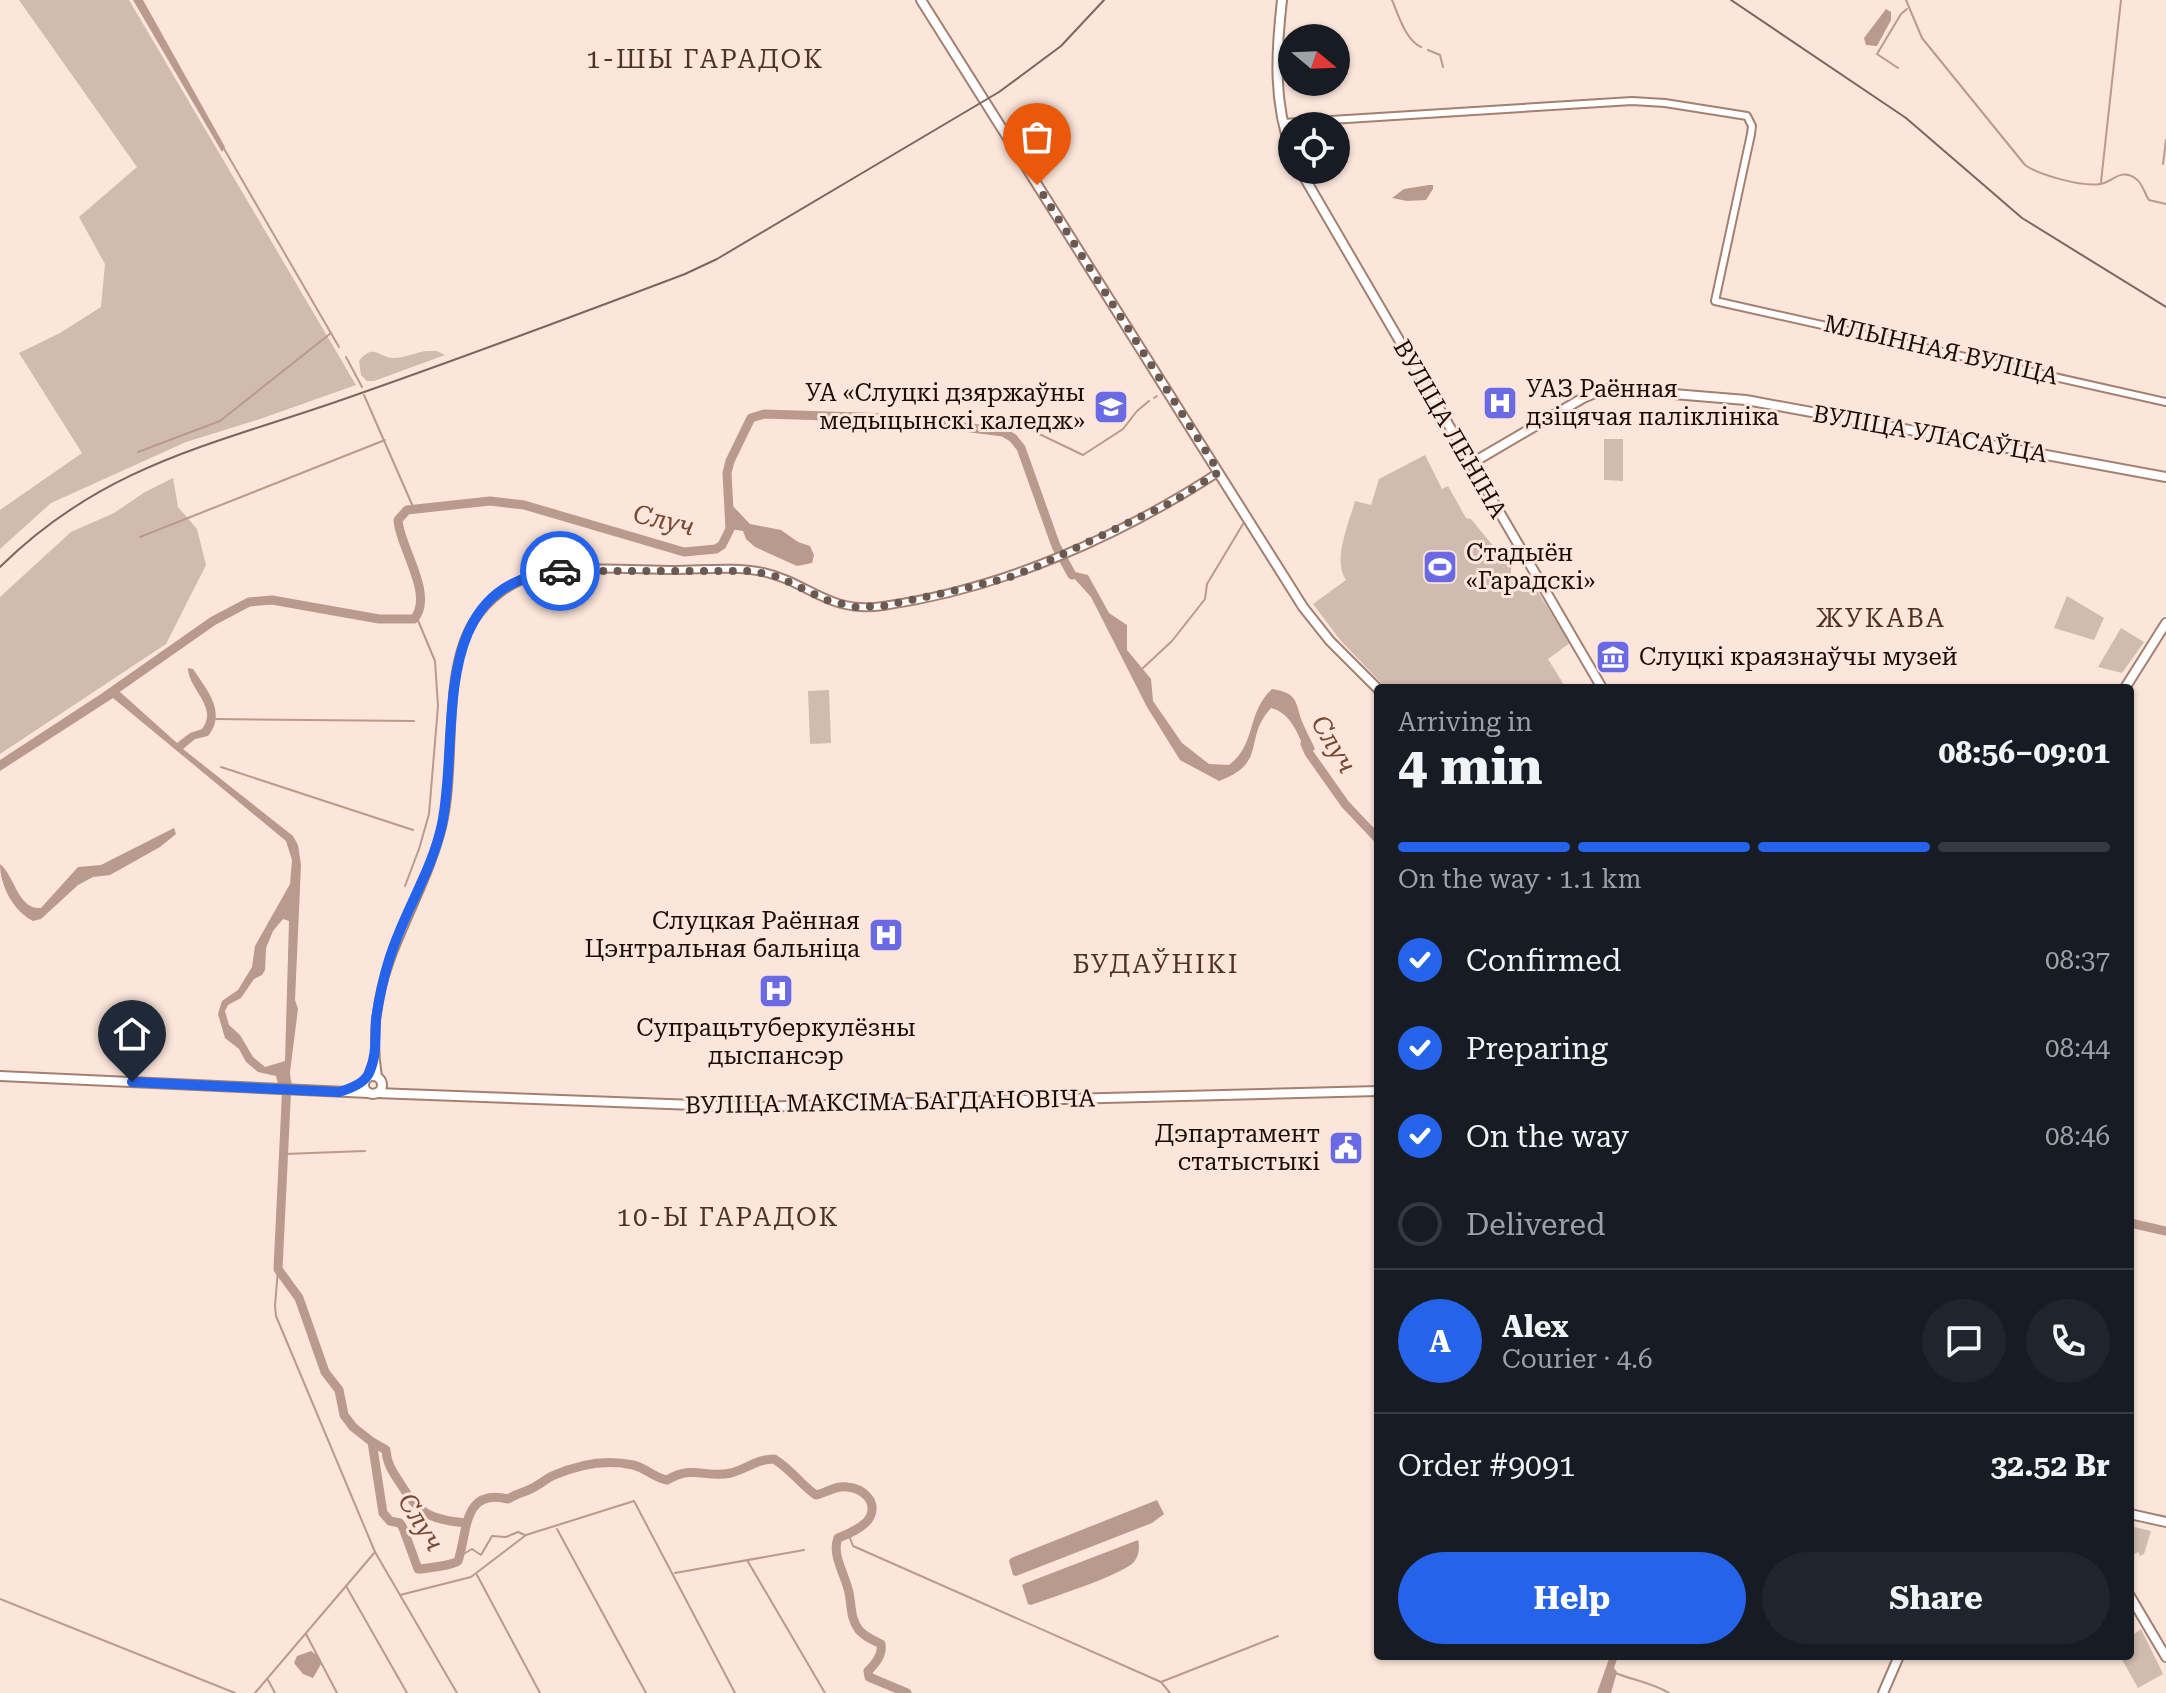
<!DOCTYPE html>
<html lang="en">
<head>
<meta charset="utf-8">
<style>
  body { margin:0; font-family:"Roboto Serif",serif; background:#20242c; color:#f1f3f6; height:100vh; display:flex; flex-direction:column; font-size:30px; white-space:nowrap }
  * { box-sizing:border-box; margin:0 }
  p { font-size:26px; color:#9ea1a6 }
  .icon { flex:none; width:44px; height:44px; fill:none; stroke:currentColor; stroke-width:2; stroke-linecap:round; stroke-linejoin:round }
  .map { position:relative; flex:1; overflow:hidden }
  .details { position:absolute; left:1374px; top:684px; width:760px; height:976px; display:flex; flex-direction:column; background:#171b24; border-radius:8px; box-shadow:0 2px 6px #0004 }
  .details>* { flex:none }
  .needle { width:52px; rotate:109deg }
  .tools { position:absolute; left:1278px; top:24px; display:grid; gap:16px }
  .tools a { display:grid; place-items:center; width:72px; height:72px; border-radius:50%; background:#171b24; box-shadow:0 2px 6px #0004; font-size:40px }
  .pin { position:absolute; display:grid; place-items:center; width:68px; height:68px; color:#fff; margin:-82px -34px; border-radius:50% 50% 50% 0; rotate:-45deg; box-shadow:0 0 8px #0007 }
  .pin .icon { rotate:45deg }
  .courier { position:absolute; display:grid; place-items:center; width:80px; height:80px; margin:-40px; border:6px solid #2563eb; border-radius:50%; background:#fff; color:#222; box-shadow:0 2px 10px #0007 }
  .headline em { font-style:normal; font-weight:700 }
  .headline div { display:flex; flex-direction:column-reverse }
  .headline { display:flex; align-items:center; justify-content:space-between; height:136px; padding:0 24px }
  h1 { font-size:52px; font-weight:700; line-height:60px }
  .bar { display:grid; grid-template-columns:repeat(4,1fr); gap:12px 8px; align-content:center; height:96px; padding:0 24px }
  .bar i { height:10px; border-radius:6px; background:#363941 }
  .bar .current { background:#2563eb }
  .bar p { grid-column:span 4 }
  .line { display:flex; align-items:center; gap:20px; padding:0 24px; border-top:2px solid #363941 }
  .line div { flex:1 }
  .round { display:grid; place-items:center; flex:none; width:84px; height:84px; border-radius:42px; background:#20242c }
  ol { padding:0 24px; list-style:none }
  li { display:flex; align-items:center; gap:24px; height:88px }
  li p { margin-inline-start:auto }
  li .icon { padding:8px; border-radius:50%; background:#2563eb; color:#fff; stroke-width:4 }
  li:last-child { color:#9ea1a6 }
  li i { width:44px; height:44px; border:4px solid #363941; border-radius:50% }
  .cta { display:flex; gap:16px; margin-top:auto; padding:16px 24px }
  .cta a { flex:1; height:92px; border-radius:48px; background:#2563eb; color:#fff; font-size:32px; font-weight:700; line-height:92px; text-align:center }
  .cta a+a { background:#20242c; color:#f1f3f6 }
  .map>svg:first-child { display:block }
</style>
</head>
<body>
<div class="map">
<svg width="2166" height="1693" viewBox="0 0 2166 1693">
  <rect width="100%" height="100%" fill="#fce5da"/>
  <g fill="#d1baaf">
    <path d="M19,0H129L356,385L260,419L186,442L51,503L0,549V510L82,453L19,353L60,333L101,307L105,264L79,217L137,167Z"/>
    <path d="M427,351H437L445,355L374,381H367L361,375L359,361C374,342 379,358 394,358C404,358 417,352 427,351Z"/>
    <path d="M1604,439H1623V481L1604,480Z"/>
    <path d="M1425,455L1442,489L1448,486L1466,518L1471,519L1494,547L1495,554L1501,563L1513,556L1517,562L1511,568V574L1521,579L1528,576L1570,643L1548,659L1566,688H1386L1341,641L1313,604L1346,580C1332,559 1349,524 1355,501L1371,505L1379,479Z"/>
    <path d="M173,478L178,507L197,529L206,565L166,644L0,754V597L71,532L114,513L145,492Z"/>
    <path d="M2067,596L2104,618L2094,640L2054,628Z"/>
    <path d="M2121,628L2144,642L2122,673L2098,667Z"/>
    <path d="M829,690L831,743L810,744L808,691Z"/>
    <path d="M2130,1526L2151,1531L2144,1554L2140,1556L2138,1552L2130,1557Z"/>
    <path d="M2141,1629L2163,1674L2138,1688L2120,1656H2130V1637Z"/>
  </g>
  <g fill="#ba9a8c" fill-rule="evenodd">
    <path d="M133,0H143L225,147L222,152Z"/>
    <path d="M1886,9L1891,12V20L1877,46L1866,45L1864,38Z"/>
    <path d="M1429,185H1433V189L1426,200L1407,201L1392,198L1404,189Z"/>
    <path d="M729,502L750,524L781,530L798,542L810,546L814,555L812,563L797,566L755,547L746,539L743,531L730,529Z"/>
    <path d="M1068,563L1075,572L1088,575L1109,613L1127,625V650L1151,679L1153,701L1182,743L1209,764L1229,765C1257,744 1246,713 1272,689C1295,693 1295,698 1301,719C1305,729 1311,740 1315,749L1307,756C1299,737 1293,714 1271,708C1242,740 1269,762 1219,781L1180,760L1147,707L1091,597L1063,566Z"/>
    <path d="M188,668L193,669C207,690 227,712 208,736L195,739L183,749L293,836L298,845L301,865L295,1000L298,1009L290,1072L291,1085L278,1084L276,1076L258,1072L246,1062L239,1049L225,1038L218,1014L222,1001L238,990L252,967L255,946L290,884L292,860L286,841L113,698L0,771V760L104,692L113,689L120,692L177,743L190,733L202,729C219,707 188,689 188,668ZM283,919L289,921L285,1061L265,1067L253,1057L240,1035L229,1025L225,1011L228,1005L241,998L254,979L262,975L265,970L266,948L273,931Z"/>
    <path d="M174,828L176,834L160,847L110,875L93,877L78,885L41,919L33,921C13,911 0,885 0,864C15,876 18,910 41,908L78,867L101,865Z"/>
    <path d="M1157,1500L1164,1514L1152,1523L1016,1576L1013,1575L1009,1561L1011,1558Z"/>
    <path d="M1138,1540C1140,1547 1139,1557 1133,1563C1118,1576 1053,1597 1031,1605L1028,1604L1022,1585L1026,1583Z"/>
    <path d="M311,1651L318,1656L321,1664L313,1678L303,1674L294,1663L297,1656Z"/>
    <path d="M1610,1656H1618L1614,1668L1617,1672L1611,1693H1597Z"/>
  </g>
  <g fill="none" stroke-linecap="round" stroke-linejoin="round">
    <g stroke="#ba9a8c" stroke-width="2">
      <path d="M1392,0C1399,16 1405,39 1421,47"/>
      <path d="M1906,0L1922,38L2025,165C2039,175 2082,187 2100,184C2113,182 2120,168 2135,178C2143,183 2144,193 2149,200L2166,204"/>
      <path d="M1428,50L1440,55L1443,67"/>
      <path d="M1898,68L1877,54L1901,14L1907,9"/>
      <path d="M223,147L339,347"/>
      <path d="M2163,164L2166,140"/>
      <path d="M2101,182L2121,0"/>
      <path d="M346,357L362,387"/>
      <path d="M364,395L414,509"/>
      <path d="M1154,398L1157,396"/>
      <path d="M1003,432L1008,419L1083,455L1123,429L1137,411L1149,401"/>
      <path d="M138,452L220,421L331,333"/>
      <path d="M140,537L385,440"/>
      <path d="M1143,668L1172,641L1205,599L1207,584L1243,524"/>
      <path d="M216,719L414,721"/>
      <path d="M221,767L413,830"/>
      <path d="M405,886L419,849L429,814L438,706L435,661L417,618"/>
      <path d="M284,1154L365,1151"/>
      <path d="M278,1269L275,1306L276,1316L375,1552L457,1693"/>
      <path d="M557,1529L646,1693"/>
      <path d="M848,1533L853,1546L1161,1682L1170,1693"/>
      <path d="M460,1556L472,1549L481,1555L492,1536L506,1537L518,1532L525,1535"/>
      <path d="M747,1560L825,1693"/>
      <path d="M675,1573L804,1550"/>
      <path d="M477,1575L540,1693"/>
      <path d="M346,1586L407,1693"/>
      <path d="M400,1595L471,1577L526,1535L634,1501L735,1693"/>
      <path d="M0,1599L235,1693"/>
      <path d="M306,1634L337,1693"/>
      <path d="M1615,1673C1633,1680 1653,1683 1669,1693"/>
      <path d="M268,1680L275,1693"/>
      <path d="M1161,1682L1278,1636"/>
      <path d="M255,1693L375,1552"/>
    </g>
    <g stroke="#ba9a8c" stroke-width="9">
      <path d="M106,696L213,621L249,602L272,600L379,619H414C435,595 399,546 398,520L407,510L490,501L524,505L684,552L716,549L722,545L730,529L727,473L730,461L751,418L764,414L892,418L1003,432L1013,438L1021,448L1056,546L1072,575"/>
      <path d="M1305,744L1309,753L1345,804L1378,839"/>
      <path d="M287,1082L278,1269L299,1298L325,1372L339,1390L344,1415L353,1427L372,1442L383,1513L390,1521L400,1523L403,1528L418,1569C423,1569 454,1565 458,1561C468,1532 462,1488 508,1499C517,1493 527,1492 536,1486C542,1483 546,1479 552,1476C577,1465 606,1459 633,1465C646,1468 654,1478 667,1480C695,1464 705,1479 731,1473C746,1469 757,1459 774,1459C791,1469 803,1487 816,1495C827,1493 835,1485 847,1487C861,1488 878,1500 870,1517C865,1527 848,1534 838,1538C831,1555 846,1576 849,1593C852,1607 850,1618 859,1630C865,1637 873,1640 881,1644C883,1655 875,1664 868,1671L869,1677L907,1693"/>
      <path d="M2130,1223L2166,1231"/>
      <path d="M372,1442L386,1450C387,1464 392,1471 400,1483C418,1513 430,1520 466,1523"/>
    </g>
    <g stroke="#a3806f" stroke-width="10">
      <g id="minor">
        <path d="M1283,123L1632,101L1665,103L1747,116L1752,126L1751,134L1715,301L2166,402"/>
        <path d="M368,1076L374,1059"/>
        <path d="M378,1077C361,975 419,917 442,827C457,766 441,671 474,621C487,600 509,583 534,576C575,564 631,570 674,570C703,570 734,566 763,572C809,582 828,614 883,606C1002,589 1119,537 1219,472"/>
      </g>
    </g>
    <g stroke="#a3806f" stroke-width="12">
      <g id="major">
        <path d="M921,0L1303,607L1330,641L1378,689"/>
        <path d="M1282,0C1276,53 1273,102 1292,153"/>
        <path d="M1300,170L1602,688"/>
        <path d="M1472,463L1583,398L1602,390L1613,389L1746,400L2166,477"/>
        <path d="M2125,688L2166,623"/>
        <circle cx="373" cy="1085" r="9"/>
        <path d="M0,1076L369,1093"/>
        <path d="M376,1093L748,1107L1378,1091"/>
        <path d="M2130,1514L2166,1522"/>
        <path d="M2130,1596L2166,1657"/>
        <path d="M1883,1693L1899,1656"/>
      </g>
    </g>
    <use href="#minor" stroke="#fff" stroke-width="6"/>
    <use href="#major" stroke="#fff" stroke-width="8"/>
    <g stroke="#796860" stroke-width="2">
      <path d="M1731,0L1906,118L2022,218L2166,307"/>
      <path d="M0,567C105,463 217,444 350,397C462,358 574,316 685,274L717,259L999,92L1061,46L1104,0"/>
    </g>
  </g>
  <g fill="none" stroke-linecap="round" stroke-linejoin="round">
    <path stroke="#695952" stroke-width="8" stroke-dasharray="0 14.4" d="M560,571H753L779,577L826,600L855,607L883,606L949,592L1007,578L1036,567L1174,501L1219,472L1037,185"/>
    <path stroke="#2563eb" stroke-width="10" d="M132,1082L339,1092C349,1089 365,1083 369,1073C377,1056 375,1038 376,1019C379,999 383,979 389,960C403,913 432,872 442,824C461,733 425,582 560,571"/>
  </g>
  <defs>
    <g id="hospital-square" transform="scale(1.8)"><rect x="-9" y="-9" width="18" height="18" rx="4" fill="#6a6be4" stroke="#fce5da"/><path d="M-5-5h3v3.5h4V-5h3V5h-3V1.5h-4V5h-3Z" fill="#fff"/></g>
    <g id="university-square" transform="scale(1.8)"><rect x="-9" y="-9" width="18" height="18" rx="4" fill="#6a6be4" stroke="#fce5da"/><path d="M0-5L7-2L0 1L-7-2ZM-4 1L0 2.5L4 1V4Q0 6-4 4Z" fill="#fff"/></g>
    <g id="stadium-square" transform="scale(1.8)"><rect x="-9" y="-9" width="18" height="18" rx="4" fill="#6a6be4" stroke="#fce5da"/><path d="M0-5a6.5 5 0 1 0 0 10a6.5 5 0 1 0 0-10ZM-3.5-1.8h7v3.6h-7Z" fill="#fff"/></g>
    <g id="museum-square" transform="scale(1.8)"><rect x="-9" y="-9" width="18" height="18" rx="4" fill="#6a6be4" stroke="#fce5da"/><path d="M0-6L6-3V-2H-6V-3ZM-5-1h2V3h-2ZM-1-1h2V3h-2ZM3-1h2V3H3ZM-6 4H6V6H-6Z" fill="#fff"/></g>
    <g id="civic-square" transform="scale(1.8)"><rect x="-9" y="-9" width="18" height="18" rx="4" fill="#6a6be4" stroke="#fce5da"/><path d="M-.6-6.5H3V-4.5H.6V-3L4-1V1h2V6H-6V1h2V-1L-.6-3ZM-1.2 2.5V6h2.4V2.5Z" fill="#fff"/></g>
  </defs>
  <g fill-rule="evenodd">
    <use href="#hospital-square" x="1500" y="403"/>
    <use href="#university-square" x="1111" y="407"/>
    <use href="#stadium-square" x="1440" y="567"/>
    <use href="#museum-square" x="1613" y="657"/>
    <use href="#hospital-square" x="886" y="935"/>
    <use href="#hospital-square" x="776" y="991"/>
    <use href="#civic-square" x="1346" y="1148"/>
  </g>
  <g text-anchor="middle" dominant-baseline="central" stroke-width="6" stroke-linejoin="round" paint-order="stroke">
    <g font-size="24" fill="#1a0d08" stroke="#fce5da">
      <text transform="translate(1941 350) rotate(13)">МЛЫННАЯ ВУЛІЦА</text>
      <text transform="translate(1450 429) rotate(60)">ВУЛІЦА ЛЕНІНА</text>
      <text transform="translate(1930 434) rotate(10)">ВУЛІЦА УЛАСАЎЦА</text>
      <text transform="translate(890 1102) rotate(-1)">ВУЛІЦА МАКСІМА БАГДАНОВІЧА</text>
    </g>
    <g font-size="24" fill="#1a0d08" stroke="#fce5da" text-anchor="start">
      <text x="1526" y="389">УАЗ Раённая<tspan x="1526" dy="28">дзіцячая паліклініка</tspan></text>
      <text x="1085" y="393" text-anchor="end">УА «Слуцкі дзяржаўны<tspan x="1085" dy="28">медыцынскі каледж»</tspan></text>
      <text x="1466" y="553">Стадыён<tspan x="1466" dy="28">«Гарадскі»</tspan></text>
      <text x="1639" y="657">Слуцкі краязнаўчы музей</text>
      <text x="860" y="921" text-anchor="end">Слуцкая Раённая<tspan x="860" dy="28">Цэнтральная бальніца</tspan></text>
      <text x="776" y="1028" text-anchor="middle">Супрацьтуберкулёзны<tspan x="776" dy="28">дыспансэр</tspan></text>
      <text x="1320" y="1134" text-anchor="end">Дэпартамент<tspan x="1320" dy="28">статыстыкі</tspan></text>
    </g>
    <g font-size="26" letter-spacing="2" fill="#503224" stroke="#fce5da">
      <text x="705" y="59">1-ШЫ ГАРАДОК</text>
      <text x="1881" y="618">ЖУКАВА</text>
      <text x="1156" y="964">БУДАЎНІКІ</text>
      <text x="728" y="1217">10-Ы ГАРАДОК</text>
    </g>
    <g font-size="26" font-style="italic" fill="#784931" stroke="#fce5da">
      <text transform="translate(664 520) rotate(13)">Случ</text>
      <text transform="translate(1334 744) rotate(59)">Случ</text>
      <text transform="translate(421 1522) rotate(58)">Случ</text>
    </g>
  </g>
</svg>
<div class="tools">
<a><svg class="needle" viewBox="-14 -14 28 28"><path d="M0-13l5 13h-10z" fill="#e53935"/><path d="M0 13l5-13h-10z" fill="#9ea1a6"/></svg></a>
<a><svg class="icon" aria-label="locate" viewBox="0 0 24 24"><circle cx="12" cy="12" r="6"/><path d="M12 2v4M12 18v4M2 12h4M18 12h4"/></svg></a>
</div>
<div class="pin" style="left:1037px;top:185px;background:#ea580c"><svg class="icon" aria-label="bag" viewBox="0 0 24 24"><path d="M5 8h14l-1 12H6zM9 8a3 3 0 0 1 6 0"/></svg></div>
<div class="pin" style="left:132px;top:1082px;background:#1f2937"><svg class="icon" aria-label="home" viewBox="0 0 24 24"><path d="M3 11l9-7 9 7M6 9v11h12V9"/></svg></div>
<div class="courier" style="left:560px;top:571px"><svg class="icon" aria-label="car" viewBox="0 0 24 24"><path d="M5 17H2v-5l4-1 3-4h7l3 4 3 1v5h-3M9 17h6M6 11h13"/><circle cx="7" cy="17" r="2"/><circle cx="17" cy="17" r="2"/></svg></div>
<section class="details">
<div class="headline"><div><h1>4 min</h1><p>Arriving in</p></div><em>08:56–09:01</em></div>
<div class="bar"><i class="current"></i><i class="current"></i><i class="current"></i><i></i><p>On the way · 1.1 km</p></div>
<ol>
<li><svg class="icon" aria-label="check" viewBox="0 0 24 24"><path d="M5 12l5 5 9-10"/></svg>Confirmed<p>08:37</p></li>
<li><svg class="icon" aria-label="check" viewBox="0 0 24 24"><path d="M5 12l5 5 9-10"/></svg>Preparing<p>08:44</p></li>
<li><svg class="icon" aria-label="check" viewBox="0 0 24 24"><path d="M5 12l5 5 9-10"/></svg>On the way<p>08:46</p></li>
<li><i></i>Delivered</li>
</ol>
<div class="line" style="height:144px"><b class="round" style="background:#2563eb;color:#fff">A</b><div><b>Alex</b><p>Courier · 4.6</p></div><a class="round"><svg class="icon" aria-label="chat" viewBox="0 0 24 24"><path d="M4 5h16v11H9l-5 4z"/></svg></a><a class="round"><svg class="icon" aria-label="phone" viewBox="0 0 24 24"><path d="M5 4h4l2 5-3 2q2 4 5 5l2-3 5 2v4C11 20 4 13 5 4z"/></svg></a></div>
<div class="line" style="height:104px"><div>Order #9091</div><b>32.52 Br</b></div>
<div class="cta"><a>Help</a><a>Share</a></div>
</section>
</div>
</body>
</html>
